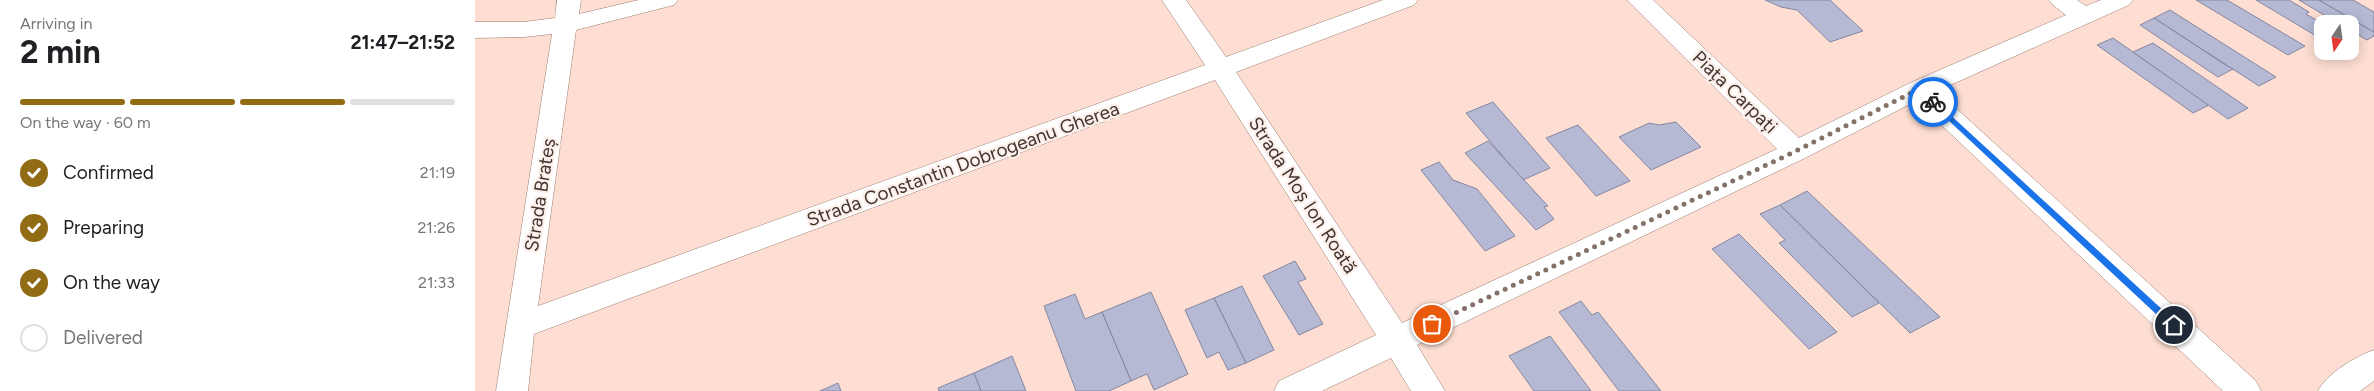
<!DOCTYPE html>
<html lang="en">
<head>
<meta charset="utf-8">
<style>
  body { margin:0; font-family:Figtree,sans-serif; background:#f6f6f6; color:#202124; height:100vh; display:flex; flex-direction:column; font-size:19px; white-space:nowrap }
  * { box-sizing:border-box; margin:0 }
  p { font-size:16px; color:#757577 }
  .icon { flex:none; width:28px; height:28px; fill:none; stroke:currentColor; stroke-width:2; stroke-linecap:round; stroke-linejoin:round }
  .map { position:relative; flex:1; overflow:hidden }
  .panel { display:flex; flex-direction:column; background:#fff; width:475px }
  .panel>* { flex:none }
  .needle { width:32px; rotate:193deg }
  .fabs { position:absolute; left:1839px; top:15px; display:grid; gap:10px }
  .fabs a { display:grid; place-items:center; width:45px; height:45px; border-radius:10px; background:#fff; box-shadow:0 2px 12px #0003; font-size:25px }
  .pin { position:absolute; display:grid; place-items:center; width:42px; height:42px; color:#fff; margin:-21px; border:2px solid #fff; border-radius:50%; box-shadow:0 1px 5px #0007 }
  .courier { position:absolute; display:grid; place-items:center; width:50px; height:50px; margin:-25px; border:4px solid #1a73e8; border-radius:50%; background:#fff; color:#222; box-shadow:0 1px 6px #0007 }
  .head em { font-style:normal; font-weight:700 }
  .head div { display:flex; flex-direction:column-reverse }
  .head { display:flex; align-items:center; justify-content:space-between; height:85px; padding:0 20px }
  h1 { font-size:32px; font-weight:700; line-height:38px }
  .bar { display:grid; grid-template-columns:repeat(4,1fr); gap:8px 5px; align-content:center; height:60px; padding:0 20px }
  .bar i { height:6px; border-radius:4px; background:#e0e0e0 }
  .bar .active { background:#926c14 }
  .bar p { grid-column:span 4 }
  ol { padding:0 20px; list-style:none }
  li { display:flex; align-items:center; gap:15px; height:55px }
  li p { margin-inline-start:auto }
  li .icon { padding:5px; border-radius:50%; background:#926c14; color:#fff; stroke-width:4 }
  li:last-child { color:#757577 }
  li i { width:28px; height:28px; border:2px solid #e0e0e0; border-radius:50% }
  main { display:flex; flex:1; min-height:0 }
  .map>svg:first-child { display:block }
</style>
</head>
<body>
<main>
<section class="panel">
<div class="head"><div><h1>2 min</h1><p>Arriving in</p></div><em>21:47–21:52</em></div>
<div class="bar"><i class="active"></i><i class="active"></i><i class="active"></i><i></i><p>On the way · 60 m</p></div>
<ol>
<li><svg class="icon" aria-label="check" viewBox="0 0 24 24"><path d="M5 12l5 5 9-10"/></svg>Confirmed<p>21:19</p></li>
<li><svg class="icon" aria-label="check" viewBox="0 0 24 24"><path d="M5 12l5 5 9-10"/></svg>Preparing<p>21:26</p></li>
<li><svg class="icon" aria-label="check" viewBox="0 0 24 24"><path d="M5 12l5 5 9-10"/></svg>On the way<p>21:33</p></li>
<li><i></i>Delivered</li>
</ol>
</section>
<div class="map">
<svg width="1899" height="391" viewBox="0 0 1899 391">
  <rect width="100%" height="100%" fill="#feded2"/>
  <g fill="#b5b9d4" stroke="#8487a1">
    <path d="M1355,0L1388,31L1355,42L1322,10L1306,7L1290,0Z"/>
    <path d="M1721,0H1752L1830,46L1813,55Z"/>
    <path d="M1781,0H1814L1834,12L1831,14L1848,24V40Z"/>
    <path d="M1824,0H1844L1899,32V36L1892,40L1875,30V24H1864Z"/>
    <path d="M1844,0H1878L1899,12V32Z"/>
    <path d="M1695,10L1801,77L1784,86L1679,18Z"/>
    <path d="M1679,18L1749,64L1758,69L1743,77L1665,25Z"/>
    <path d="M1638,38L1658,52L1734,105L1718,113L1622,45Z"/>
    <path d="M1678,43L1773,108L1753,119L1658,52Z"/>
    <path d="M1018,102L1075,168L1048,180L991,113Z"/>
    <path d="M1201,122L1226,147L1176,170L1144,137L1174,123L1184,125Z"/>
    <path d="M1103,125L1155,181L1121,196L1071,138Z"/>
    <path d="M1013,141L1073,206L1069,207L1079,219L1061,230L990,153Z"/>
    <path d="M964,162L978,180L1002,189L1040,236L1010,251L946,170Z"/>
    <path d="M1332,191L1465,317L1435,333L1305,205Z"/>
    <path d="M1305,205L1404,303L1377,317L1304,243L1310,240L1285,214Z"/>
    <path d="M1264,234L1362,332L1334,349L1237,249Z"/>
    <path d="M820,261L831,279L823,282L848,324L824,335L788,276Z"/>
    <path d="M767,286L799,350L771,363L739,298Z"/>
    <path d="M676,292L713,374L679,390L672,374L656,381L627,312Z"/>
    <path d="M600,294L610,319L627,312L656,381L634,391H601L569,306Z"/>
    <path d="M739,298L771,363L753,370L744,352L732,358L710,310Z"/>
    <path d="M1106,301L1117,315L1123,312L1186,391H1144L1084,312Z"/>
    <path d="M1075,336L1116,391H1059L1034,356Z"/>
    <path d="M537,356L551,391H506L499,373Z"/>
    <path d="M499,373L506,391H464L463,388Z"/>
    <path d="M363,383L366,391H345Z"/>
  </g>
  <g fill="none" stroke-linecap="round" stroke-linejoin="round">
    <g stroke="#997d71" stroke-width="1">
      <g id="street">
        <path d="M82,0H106L104,14L164,0H203L199,5L101,30L63,306L730,65L687,0H711L751,57L908,0H943L939,5L761,72L927,323L1302,149L1152,0H1178L1324,138L1435,83L1591,15L1578,5L1574,0H1602L1611,6L1626,0H1658L1654,5L1462,91L1781,381L1786,391H1748L1441,101L1330,158L942,345L970,391H936L916,358L847,391H799L804,381L901,335L740,80L59,334L53,391H21L77,34L49,37L0,38V22H49L80,18Z"/>
        <path d="M1899,350V381L1885,391H1843C1852,373 1880,357 1899,350Z"/>
      </g>
    </g>
    <use href="#street" fill="#fff" fill-rule="evenodd"/>
  </g>
  <path fill="#1a73e8" d="M1458,99L1702,323V328H1696L1456,104V100Z"/>
  <g fill="none" stroke-linecap="round" stroke-linejoin="round">
    <path stroke="#847169" stroke-width="5" stroke-dasharray="0 9" d="M957,324L1321,151L1444,89L1458,102"/>
  </g>
  <g text-anchor="middle" dominant-baseline="central" stroke-width="4.5" stroke-linejoin="round" paint-order="stroke">
    <g font-size="19" fill="#423631" stroke="#fdf0eb">
      <text transform="translate(1260 92) rotate(44)">Piața Carpați</text>
      <text transform="translate(488 164) rotate(-20)">Strada Constantin Dobrogeanu Gherea</text>
      <text transform="translate(65 195) rotate(-81)">Strada Brateș</text>
      <text transform="translate(828 195) rotate(57)">Strada Moș Ion Roată</text>
    </g>
  </g>
</svg>
<div class="fabs">
<a><svg class="needle" viewBox="-14 -14 28 28"><path d="M0-13l5 13h-10z" fill="#e53935"/><path d="M0 13l5-13h-10z" fill="#757577"/></svg></a>
</div>
<div class="pin" style="left:957px;top:324px;background:#ea580c"><svg class="icon" aria-label="bag" viewBox="0 0 24 24"><path d="M5 8h14l-1 12H6zM9 8a3 3 0 0 1 6 0"/></svg></div>
<div class="pin" style="left:1699px;top:325px;background:#1f2937"><svg class="icon" aria-label="home" viewBox="0 0 24 24"><path d="M3 11l9-7 9 7M6 9v11h12V9"/></svg></div>
<div class="courier" style="left:1458px;top:102px"><svg class="icon" aria-label="bike" viewBox="0 0 24 24"><circle cx="6" cy="16" r="4"/><circle cx="18" cy="16" r="4"/><path d="M6 16l4-8h5l3 8M10 8l3 8H6M13 5h3"/></svg></div>
</div>
</main>
</body>
</html>
